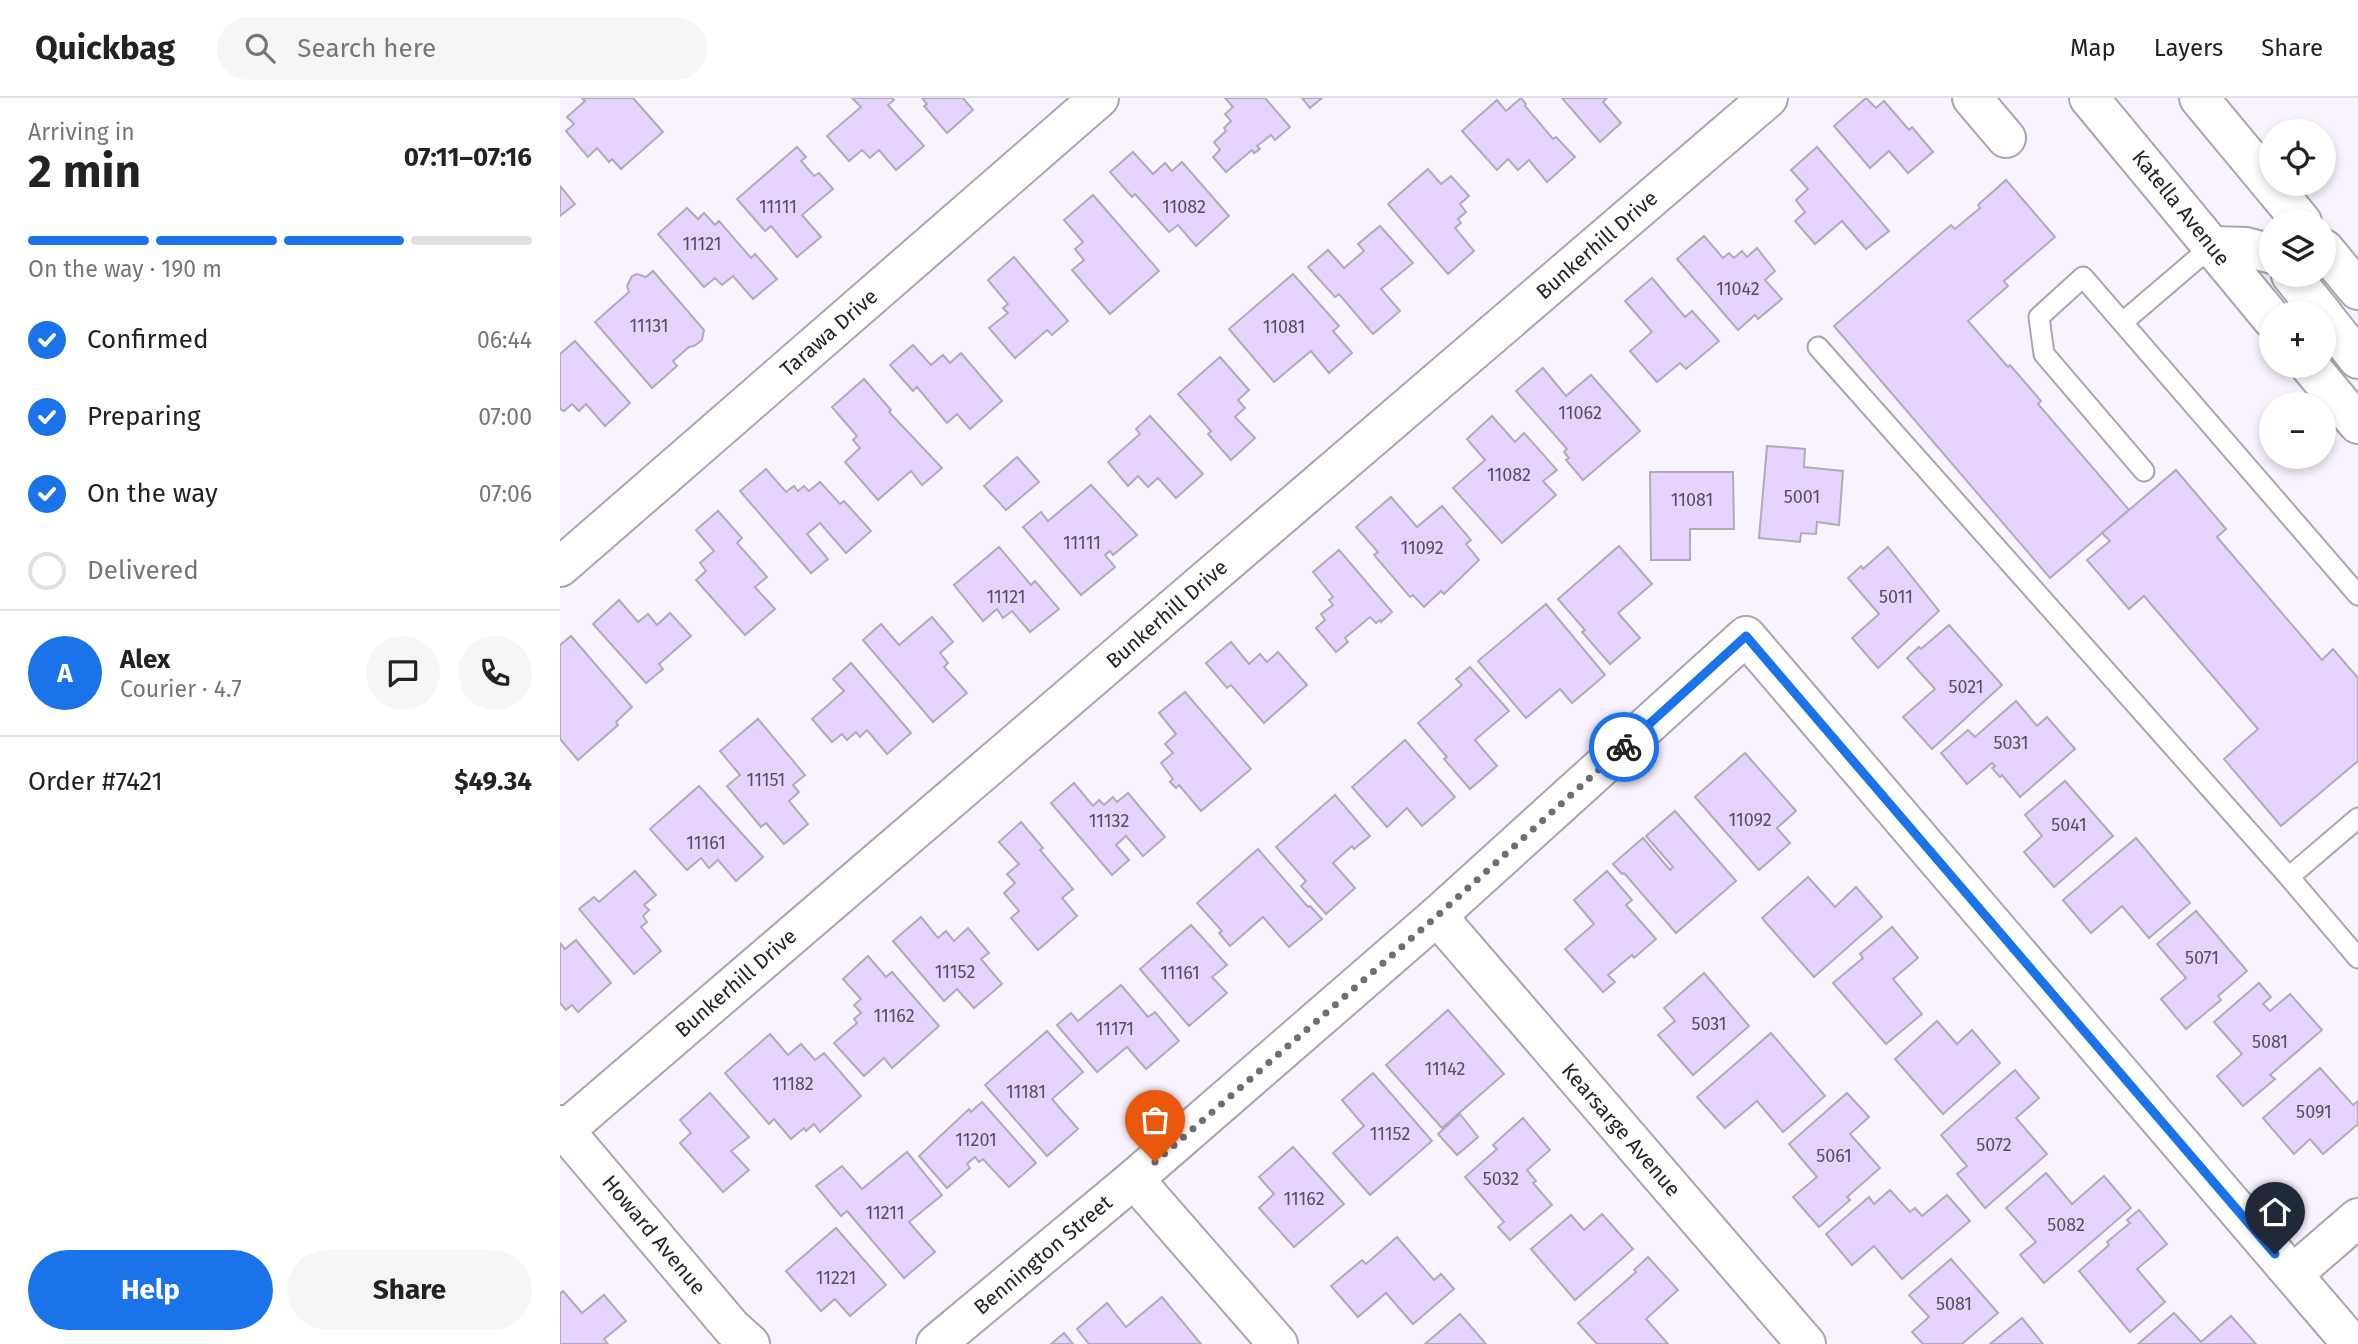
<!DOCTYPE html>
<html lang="en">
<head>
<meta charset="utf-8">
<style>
  body { margin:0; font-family:"Fira Sans",sans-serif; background:#f6f6f6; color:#222; height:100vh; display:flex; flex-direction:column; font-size:26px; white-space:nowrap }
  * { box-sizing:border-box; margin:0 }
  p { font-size:23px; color:#767676 }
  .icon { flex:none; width:38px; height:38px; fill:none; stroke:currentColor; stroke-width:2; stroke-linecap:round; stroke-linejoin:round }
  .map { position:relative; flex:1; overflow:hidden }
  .side { display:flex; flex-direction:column; background:#fff; width:560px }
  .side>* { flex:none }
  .tools { position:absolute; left:1699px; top:21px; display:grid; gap:14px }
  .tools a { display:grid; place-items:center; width:77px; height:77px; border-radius:50%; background:#fff; box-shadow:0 4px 10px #0003; font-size:35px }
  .pin { position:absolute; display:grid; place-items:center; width:60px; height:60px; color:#fff; margin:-72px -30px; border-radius:50% 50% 50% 0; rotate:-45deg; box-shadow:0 0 7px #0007 }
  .pin .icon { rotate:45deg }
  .courier { position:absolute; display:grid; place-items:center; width:70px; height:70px; margin:-35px; border:5px solid #1a73e8; border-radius:50%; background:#fff; color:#222; box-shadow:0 2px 9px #0007 }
  .overview em { font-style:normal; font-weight:700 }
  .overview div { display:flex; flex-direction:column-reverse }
  .overview { display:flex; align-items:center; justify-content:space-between; height:119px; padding:0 28px }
  h1 { font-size:46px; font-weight:700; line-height:52px }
  .bar { display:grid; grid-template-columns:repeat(4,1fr); gap:10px 7px; align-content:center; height:84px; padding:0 28px }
  .bar i { height:9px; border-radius:5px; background:#e0e0e0 }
  .bar .current { background:#1a73e8 }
  .bar p { grid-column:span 4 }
  .line { display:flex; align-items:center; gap:18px; padding:0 28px; border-top:2px solid #e0e0e0 }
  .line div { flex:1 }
  .round { display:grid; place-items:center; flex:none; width:74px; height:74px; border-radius:37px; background:#f6f6f6 }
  ol { padding:0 28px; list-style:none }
  li { display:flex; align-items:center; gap:21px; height:77px }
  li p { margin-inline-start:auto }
  li .icon { padding:7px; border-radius:50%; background:#1a73e8; color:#fff; stroke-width:4 }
  li:last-child { color:#767676 }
  li i { width:38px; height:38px; border:4px solid #e0e0e0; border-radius:50% }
  .cta { display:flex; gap:14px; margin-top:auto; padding:14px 28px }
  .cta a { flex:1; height:80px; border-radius:42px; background:#1a73e8; color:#fff; font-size:28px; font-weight:700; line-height:80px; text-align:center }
  .cta a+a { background:#f6f6f6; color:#222 }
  header { display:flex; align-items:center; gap:42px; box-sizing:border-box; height:98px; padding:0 35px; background:#fff; border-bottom:2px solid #e0e0e0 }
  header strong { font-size:33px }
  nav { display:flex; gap:38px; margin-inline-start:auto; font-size:24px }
  .search { width:490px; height:63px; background:#f6f6f6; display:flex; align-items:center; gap:18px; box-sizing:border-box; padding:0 24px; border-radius:38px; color:#767676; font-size:26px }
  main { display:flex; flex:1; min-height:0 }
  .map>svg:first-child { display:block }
</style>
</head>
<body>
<header>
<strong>Quickbag</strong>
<div class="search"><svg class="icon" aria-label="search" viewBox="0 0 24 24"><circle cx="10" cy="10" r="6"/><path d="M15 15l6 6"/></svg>Search here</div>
<nav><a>Map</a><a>Layers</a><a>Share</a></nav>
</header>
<main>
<section class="side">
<div class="overview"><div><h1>2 min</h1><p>Arriving in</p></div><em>07:11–07:16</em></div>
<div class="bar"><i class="current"></i><i class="current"></i><i class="current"></i><i></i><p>On the way · 190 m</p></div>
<ol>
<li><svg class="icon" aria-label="check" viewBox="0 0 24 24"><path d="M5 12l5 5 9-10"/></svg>Confirmed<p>06:44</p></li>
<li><svg class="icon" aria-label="check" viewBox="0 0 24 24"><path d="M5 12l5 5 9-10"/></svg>Preparing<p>07:00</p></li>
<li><svg class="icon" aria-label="check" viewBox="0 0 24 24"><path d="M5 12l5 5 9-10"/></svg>On the way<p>07:06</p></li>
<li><i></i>Delivered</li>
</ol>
<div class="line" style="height:126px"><b class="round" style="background:#1a73e8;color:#fff">A</b><div><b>Alex</b><p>Courier · 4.7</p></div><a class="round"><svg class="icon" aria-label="chat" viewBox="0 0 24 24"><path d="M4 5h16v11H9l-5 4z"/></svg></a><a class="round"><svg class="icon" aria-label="phone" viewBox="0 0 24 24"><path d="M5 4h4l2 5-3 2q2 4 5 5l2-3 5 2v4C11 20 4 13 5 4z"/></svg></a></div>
<div class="line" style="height:91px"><div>Order #7421</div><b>$49.34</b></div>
<div class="cta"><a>Help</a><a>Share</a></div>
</section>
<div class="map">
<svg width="1798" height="1246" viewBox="0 0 1798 1246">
  <rect width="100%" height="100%" fill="#f8f3fe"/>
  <g fill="#e5d2ff" stroke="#b0abb8" stroke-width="2">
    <path d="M22,0H73L103,34L61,71L52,61L49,64L37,50L28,59L6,33L14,26L7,19L25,3Z"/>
    <path d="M292,0H332L334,2L328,7L364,48L336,72L319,52L310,60L302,52L289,63L267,38L301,9Z"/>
    <path d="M362,0H403L413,12L387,35L364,8L367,6Z"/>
    <path d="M665,0H705L730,29L715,42L711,37L697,48L700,51L694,55L692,52L666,74L653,59L660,52L654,44L666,33L664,30L671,23L665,16L673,9Z"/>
    <path d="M742,0H762L750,10Z"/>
    <path d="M961,0L966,6L965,8L993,41L996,39L1015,59L987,84L969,62L958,72L948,61L937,72L902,33L937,2L946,13Z"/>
    <path d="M1002,0H1047L1043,4L1061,25L1040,44Z"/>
    <path d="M1306,0L1316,10L1324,3L1349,32L1352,29L1373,54L1348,75L1329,53L1310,70L1274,28Z"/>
    <path d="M237,49L246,59L241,63L254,78L259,75L273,91L242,117L261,139L237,159L211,128L205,133L177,101Z"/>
    <path d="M1257,49L1329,133L1306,151L1282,123L1255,146L1235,123L1245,114L1236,102L1248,91L1231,72Z"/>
    <path d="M573,54L593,76L605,65L612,73L622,64L669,118L636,148L618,127L609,134L575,96L572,99L550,74Z"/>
    <path d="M868,71L881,86L891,78L909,98L900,106L906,114L898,121L901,125L895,130L914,153L888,176L828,106Z"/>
    <path d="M1446,82L1495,139L1444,183L1448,188L1408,223L1448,269L1450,267L1481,303L1478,306L1569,412L1490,480L1274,228L1391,127L1395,131L1420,110L1418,107Z"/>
    <path d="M0,88L15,106L0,118Z"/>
    <path d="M533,97L599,173L550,216L512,172L524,162L515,151L523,144L504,122Z"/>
    <path d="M127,110L138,121L144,115L155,127L159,123L191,160L195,156L217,181L193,201L173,178L162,187L155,180L144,189L98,136Z"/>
    <path d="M820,128L853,165L821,191L840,213L813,236L779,196L775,199L748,169L768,152L784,170L804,153L798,146Z"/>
    <path d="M1144,138L1163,160L1169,155L1174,160L1182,153L1187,159L1197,150L1215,173L1205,182L1222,201L1198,221L1195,217L1178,232L1117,161Z"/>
    <path d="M454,159L508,223L492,237L487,232L455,260L429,230L448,215L443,210L448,206L428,182Z"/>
    <path d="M93,173L144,232L142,242L134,248L129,249L113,263L117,268L92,290L35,224L69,194L67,188L72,178L77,176L86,179Z"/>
    <path d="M733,176L779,228L773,233L792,255L769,275L751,253L714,284L669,231Z"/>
    <path d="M1092,180L1125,219L1132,213L1159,243L1126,271L1120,265L1097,284L1070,253L1092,234L1065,203Z"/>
    <path d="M15,243L70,305L45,328L26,306L19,313L12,306L4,313L0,311V256Z"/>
    <path d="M353,247L371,267L383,257L390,265L401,255L442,303L410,331L397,316L387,325L357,289L353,293L330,267Z"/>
    <path d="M660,259L689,292L678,302L685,310L675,319L695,340L671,362L648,336L651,333L618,296Z"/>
    <path d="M983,270L1006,298L1031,277L1080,333L1023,382L1006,362L1009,360L1004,354L1007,351L956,293Z"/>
    <path d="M304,281L331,312L329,314L382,370L362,387L351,373L318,402L285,364L300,350L293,342L297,338L272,309Z"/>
    <path d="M590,318L643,376L616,400L598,380L588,389L578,378L568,388L548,364L580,336L576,331Z"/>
    <path d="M932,318L955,344L964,335L997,372L983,383L996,397L942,445L893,390L925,362L907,341Z"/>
    <path d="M1207,348L1245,351L1244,369L1283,373L1279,427L1257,424L1256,436L1241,435L1240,444L1199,440Z"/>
    <path d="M457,359L479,384L446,412L424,388Z"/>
    <path d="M206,371L226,394L234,388L238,393L244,388L249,393L260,384L280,406L284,403L311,433L286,455L260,425L247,436L268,461L251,475L180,393Z"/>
    <path d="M1616,372L1666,431L1657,439L1762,562L1773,551L1798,580V663L1721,728L1664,661L1698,631L1584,498L1569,511L1527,462L1550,443L1542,435Z"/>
    <path d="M1090,374H1173L1174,431H1130V462H1091Z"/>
    <path d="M531,387L577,437L553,457L550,453L545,457L555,469L521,497L463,429L481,414L488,423Z"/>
    <path d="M831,399L857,429L882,408L911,442L906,446L919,462L884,496L881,493L864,509L853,497L850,499L814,457L818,454L796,429Z"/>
    <path d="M158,413L182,440L177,445L207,479L195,489L215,511L185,537L136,482L146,473L140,465L154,453L136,432Z"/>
    <path d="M1059,448L1092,486L1058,515L1080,540L1050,566L1022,534L1025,532L998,501Z"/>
    <path d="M439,449L471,487L475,483L499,511L470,534L452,513L443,520L437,511L423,523L394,487Z"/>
    <path d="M1328,449L1379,513L1318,570L1292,540L1319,516L1288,480L1301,468L1303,471Z"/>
    <path d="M779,452L832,514L821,524L820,522L816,525L810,519L785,540L788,544L776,554L756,530L765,522L761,516L773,507L769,502L773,499L753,474Z"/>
    <path d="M59,502L78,524L88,516L97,527L110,515L131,538L99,566L103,571L86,585L33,526Z"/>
    <path d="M986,506L1045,577L1012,605L1000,591L966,620L918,563Z"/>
    <path d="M372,519L393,544L380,555L388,565L384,569L407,595L373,624L303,542L321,526L339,547Z"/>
    <path d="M1389,527L1442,587L1372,651L1343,619L1375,591L1347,560L1359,549L1361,551Z"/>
    <path d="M11,538L72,609L56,624L58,627L18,662L0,641V547Z"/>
    <path d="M671,544L689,566L700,556L707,564L718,554L747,587L704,625L671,587L667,590L646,565Z"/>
    <path d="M291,565L351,635L327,656L307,632L300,639L296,634L287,642L282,636L272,644L252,621L284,593L273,581Z"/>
    <path d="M910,569L949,613L915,642L937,668L910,691L884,661L887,659L858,625L902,587L896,581Z"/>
    <path d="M625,594L691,671L641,713L619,687L616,690L610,684L613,681L601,665L613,655L605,646L616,636L599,615Z"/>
    <path d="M1456,603L1477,628L1487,619L1515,651L1460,699L1442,677L1440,679L1432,670L1435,668L1432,665L1407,686L1381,655L1408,632L1415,639Z"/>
    <path d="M198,621L245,677L233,687L239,694L229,703L248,726L224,746L206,725L201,729L167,688L180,677L160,653Z"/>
    <path d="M845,642L895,699L862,728L847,710L827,729L792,689Z"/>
    <path d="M1185,655L1236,713L1217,730L1230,745L1199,772L1135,699Z"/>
    <path d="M1505,683L1553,738L1494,789L1464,754L1482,738L1465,717Z"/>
    <path d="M514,685L533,708L539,702L544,707L553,699L557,704L568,695L605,739L583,758L566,738L556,747L569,762L552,777L491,705Z"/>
    <path d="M139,688L203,759L176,783L158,762L149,770L141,760L127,772L90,731Z"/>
    <path d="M775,697L810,738L794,751L792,748L773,765L795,790L766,816L741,788L746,783L716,749Z"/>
    <path d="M1115,713L1176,783L1116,835L1064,775L1062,776L1053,766L1083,740L1110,772L1113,769L1086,738Z"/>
    <path d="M461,724L483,750L480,752L513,791L502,800L517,818L478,852L451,820L459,813L444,795L455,785L447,776L459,766L439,744Z"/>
    <path d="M1576,740L1630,805L1589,840L1562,808L1531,835L1503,802Z"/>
    <path d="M698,751L748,809L750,808L762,821L729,849L703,819L670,848L659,835L662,833L637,805Z"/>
    <path d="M75,773L96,797L84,807L89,812L83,818L87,824L81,829L101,853L74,876L19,811L34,799L39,804Z"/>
    <path d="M1047,773L1072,802L1066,807L1096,841L1074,860L1072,857L1048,877L1055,884L1043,894L1005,851L1034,826L1014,802Z"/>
    <path d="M1248,779L1275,809L1296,789L1322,819L1254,879L1202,820Z"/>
    <path d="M1636,813L1687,873L1658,898L1661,902L1626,931L1601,901L1626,880L1597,846Z"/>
    <path d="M361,819L378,840L386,833L394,843L408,830L429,855L421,861L442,886L414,910L397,891L384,903L333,843Z"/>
    <path d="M631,827L667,867L652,879L667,895L629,928L580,871Z"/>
    <path d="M1332,829L1358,860L1333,881L1362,916L1326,946L1273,885L1303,860L1300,856Z"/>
    <path d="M16,842L51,885L18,914L12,907L6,912L0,905V845L5,851Z"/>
    <path d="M308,858L326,879L332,874L379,928L332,970L324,960L304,978L274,945L297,925L294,921L301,915L294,907L301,901L283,881Z"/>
    <path d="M1144,875L1189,928L1133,977L1098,937L1115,923L1104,910Z"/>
    <path d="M1699,885L1711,899L1703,906L1710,913L1730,896L1762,932L1710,977L1715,981L1683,1008L1657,978L1682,956L1654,924Z"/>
    <path d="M561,887L588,919L595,914L619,943L586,971L567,949L537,974L497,927L511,915L518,923Z"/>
    <path d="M888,912L944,976L882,1030L826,967Z"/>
    <path d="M1377,923L1397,946L1412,932L1440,965L1383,1016L1335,961Z"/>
    <path d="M487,933L523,974L492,1001L518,1031L487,1058L425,987Z"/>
    <path d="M1211,935L1265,998L1223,1034L1197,1003L1165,1030L1137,999Z"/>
    <path d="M210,936L228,957L241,946L255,962L264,955L301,998L260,1034L254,1026L246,1033L244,1030L231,1041L214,1021L209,1026L165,975Z"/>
    <path d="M1760,970L1793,1007L1798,1003V1026L1763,1056L1750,1041L1734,1056L1703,1020Z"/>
    <path d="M1455,972L1479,1000L1456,1020L1487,1056L1425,1110L1397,1076L1407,1068L1381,1037Z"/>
    <path d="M813,975L872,1043L810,1097L773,1055L804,1028L782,1002Z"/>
    <path d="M150,995L189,1039L171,1053L189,1072L163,1094L120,1045L131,1035L120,1022Z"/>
    <path d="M1287,995L1309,1019L1290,1036L1320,1070L1287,1099L1290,1102L1259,1129L1233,1099L1257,1079L1229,1046Z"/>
    <path d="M422,1004L476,1065L449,1089L423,1061L419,1064L415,1059L407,1066L410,1070L387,1090L359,1058L409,1011L411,1014Z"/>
    <path d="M900,1016L918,1039L897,1057L878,1036Z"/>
    <path d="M963,1020L990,1052L967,1072L976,1083L973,1085L992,1107L950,1142L938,1129L944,1124L905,1079L937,1051L933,1047Z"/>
    <path d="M733,1049L784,1106L734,1149L699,1110L714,1096L699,1079Z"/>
    <path d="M347,1054L382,1097L349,1124L375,1154L344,1180L287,1113L281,1118L256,1088L282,1068L302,1091Z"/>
    <path d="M1486,1075L1512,1106L1544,1078L1571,1110L1484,1185L1460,1157L1476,1144L1446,1110Z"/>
    <path d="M1330,1092L1350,1114L1355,1110L1362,1118L1387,1097L1410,1123L1342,1181L1314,1148L1292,1167L1266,1136L1309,1099L1314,1106Z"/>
    <path d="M1579,1112L1607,1146L1577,1171L1605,1204L1570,1234L1519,1173L1549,1147L1547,1144L1570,1125L1567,1122Z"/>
    <path d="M1042,1116L1073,1151L1015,1202L971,1151L1011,1117L1024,1132Z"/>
    <path d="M276,1130L326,1187L290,1218L275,1201L261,1213L226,1173Z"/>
    <path d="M837,1139L874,1182L881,1176L894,1191L853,1226L826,1195L798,1219L771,1188L802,1162L806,1166Z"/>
    <path d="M1088,1159L1118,1192L1086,1221L1108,1246H1037L1018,1225L1076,1174L1074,1172Z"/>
    <path d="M1391,1161L1438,1215L1402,1246H1363L1352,1234L1369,1219L1349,1197Z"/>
    <path d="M3,1193L22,1215L44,1197L66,1223L44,1241L48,1246H0V1196Z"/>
    <path d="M602,1199L641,1246H529L517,1231L547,1205L566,1229Z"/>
    <path d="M1614,1215L1641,1244L1671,1218L1696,1246H1578Z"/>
    <path d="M900,1216L926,1246H865Z"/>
    <path d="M1462,1220L1483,1246H1430Z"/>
    <path d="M504,1235L513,1246H491Z"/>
  </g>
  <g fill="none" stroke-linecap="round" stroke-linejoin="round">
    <g stroke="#aaa4b1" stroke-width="23">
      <g id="lane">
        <path d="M1563,224L1652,148"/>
        <path d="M1258,249L1729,779"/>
        <path d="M1584,373L1484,256L1479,219L1523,179L1798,497"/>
        <path d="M1798,720L1729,779L1798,860"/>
      </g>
    </g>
    <g stroke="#aaa4b1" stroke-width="42">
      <g id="street">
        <path d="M1412,0L1446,40"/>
        <path d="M0,469L539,0"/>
        <path d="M877,818L1246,1246"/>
        <path d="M0,1027L172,1230L190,1246"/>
        <path d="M5,1032L1208,0"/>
        <path d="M574,1081L718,1246"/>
        <path d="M1733,1176L1798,1120"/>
        <path d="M376,1246L574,1081L877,818L1186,538L1792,1246"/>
      </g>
    </g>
    <g stroke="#aaa4b1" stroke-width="42">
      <g id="primary">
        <path d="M1529,0L1712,221"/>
        <path d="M1639,0L1742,124"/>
        <path d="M1652,148L1686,149L1712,156"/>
        <path d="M1764,151L1798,192"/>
        <path d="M1731,177L1762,215"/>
        <path d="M1764,218L1798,261"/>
        <path d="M1750,268L1798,326"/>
      </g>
    </g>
    <use href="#lane" stroke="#fff" stroke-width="19"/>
    <use href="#street" stroke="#fff" stroke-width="38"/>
    <use href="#primary" stroke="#fff" stroke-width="38"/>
  </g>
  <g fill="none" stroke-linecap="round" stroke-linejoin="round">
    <path stroke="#6f6c73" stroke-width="7" stroke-dasharray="0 12.6" d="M595,1064L877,818L1064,649"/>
    <path stroke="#1a73e8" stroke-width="9" d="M1064,649L1186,538L1715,1156"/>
  </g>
  <g text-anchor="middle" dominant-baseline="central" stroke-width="7" stroke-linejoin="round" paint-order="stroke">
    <g font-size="18" fill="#554f5e">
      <text x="218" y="109">11111</text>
      <text x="624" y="109">11082</text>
      <text x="142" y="146">11121</text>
      <text x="1178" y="191">11042</text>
      <text x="89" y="228">11131</text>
      <text x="724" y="229">11081</text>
      <text x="1020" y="315">11062</text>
      <text x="949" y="377">11082</text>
      <text x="1242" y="399">5001</text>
      <text x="1132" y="402">11081</text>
      <text x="522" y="445">11111</text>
      <text x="862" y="450">11092</text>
      <text x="446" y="499">11121</text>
      <text x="1336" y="499">5011</text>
      <text x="1406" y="589">5021</text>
      <text x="1451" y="645">5031</text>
      <text x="206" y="682">11151</text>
      <text x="1190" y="722">11092</text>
      <text x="549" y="723">11132</text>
      <text x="1509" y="727">5041</text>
      <text x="146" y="745">11161</text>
      <text x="1642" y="860">5071</text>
      <text x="395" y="874">11152</text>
      <text x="620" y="875">11161</text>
      <text x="334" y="918">11162</text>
      <text x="1149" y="926">5031</text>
      <text x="555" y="931">11171</text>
      <text x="1710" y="944">5081</text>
      <text x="885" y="971">11142</text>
      <text x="233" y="986">11182</text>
      <text x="466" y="994">11181</text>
      <text x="1754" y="1014">5091</text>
      <text x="830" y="1036">11152</text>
      <text x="416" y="1042">11201</text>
      <text x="1434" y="1047">5072</text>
      <text x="1274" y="1058">5061</text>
      <text x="941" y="1081">5032</text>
      <text x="744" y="1101">11162</text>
      <text x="325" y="1115">11211</text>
      <text x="1506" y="1127">5082</text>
      <text x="276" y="1180">11221</text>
      <text x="1394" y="1206">5081</text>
    </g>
    <g font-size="21" fill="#252328" stroke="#fff">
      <text transform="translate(1621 110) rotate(51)">Katella Avenue</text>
      <text transform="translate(1037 147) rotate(-41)">Bunkerhill Drive</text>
      <text transform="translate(269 235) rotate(-41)">Tarawa Drive</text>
      <text transform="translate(607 516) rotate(-41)">Bunkerhill Drive</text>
      <text transform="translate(176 885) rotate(-41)">Bunkerhill Drive</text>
      <text transform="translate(1061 1032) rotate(49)">Kearsarge Avenue</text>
      <text transform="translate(94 1137) rotate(50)">Howard Avenue</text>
      <text transform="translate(483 1157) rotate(-40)">Bennington Street</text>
    </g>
  </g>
</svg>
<div class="tools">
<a><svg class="icon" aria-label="locate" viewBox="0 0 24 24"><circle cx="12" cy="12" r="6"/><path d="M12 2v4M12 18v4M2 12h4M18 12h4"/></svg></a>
<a><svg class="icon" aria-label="layers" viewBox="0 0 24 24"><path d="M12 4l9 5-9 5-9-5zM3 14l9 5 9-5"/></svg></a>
<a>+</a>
<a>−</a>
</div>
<div class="pin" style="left:595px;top:1064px;background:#ea580c"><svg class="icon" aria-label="bag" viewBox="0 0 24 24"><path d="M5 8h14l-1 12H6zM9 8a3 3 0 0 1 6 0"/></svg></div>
<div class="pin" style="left:1715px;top:1156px;background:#1f2937"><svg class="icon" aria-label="home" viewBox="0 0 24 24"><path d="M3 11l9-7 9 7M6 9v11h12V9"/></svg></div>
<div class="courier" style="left:1064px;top:649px"><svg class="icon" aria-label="bike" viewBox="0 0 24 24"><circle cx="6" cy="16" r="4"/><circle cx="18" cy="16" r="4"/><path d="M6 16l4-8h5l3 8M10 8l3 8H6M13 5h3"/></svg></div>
</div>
</main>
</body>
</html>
